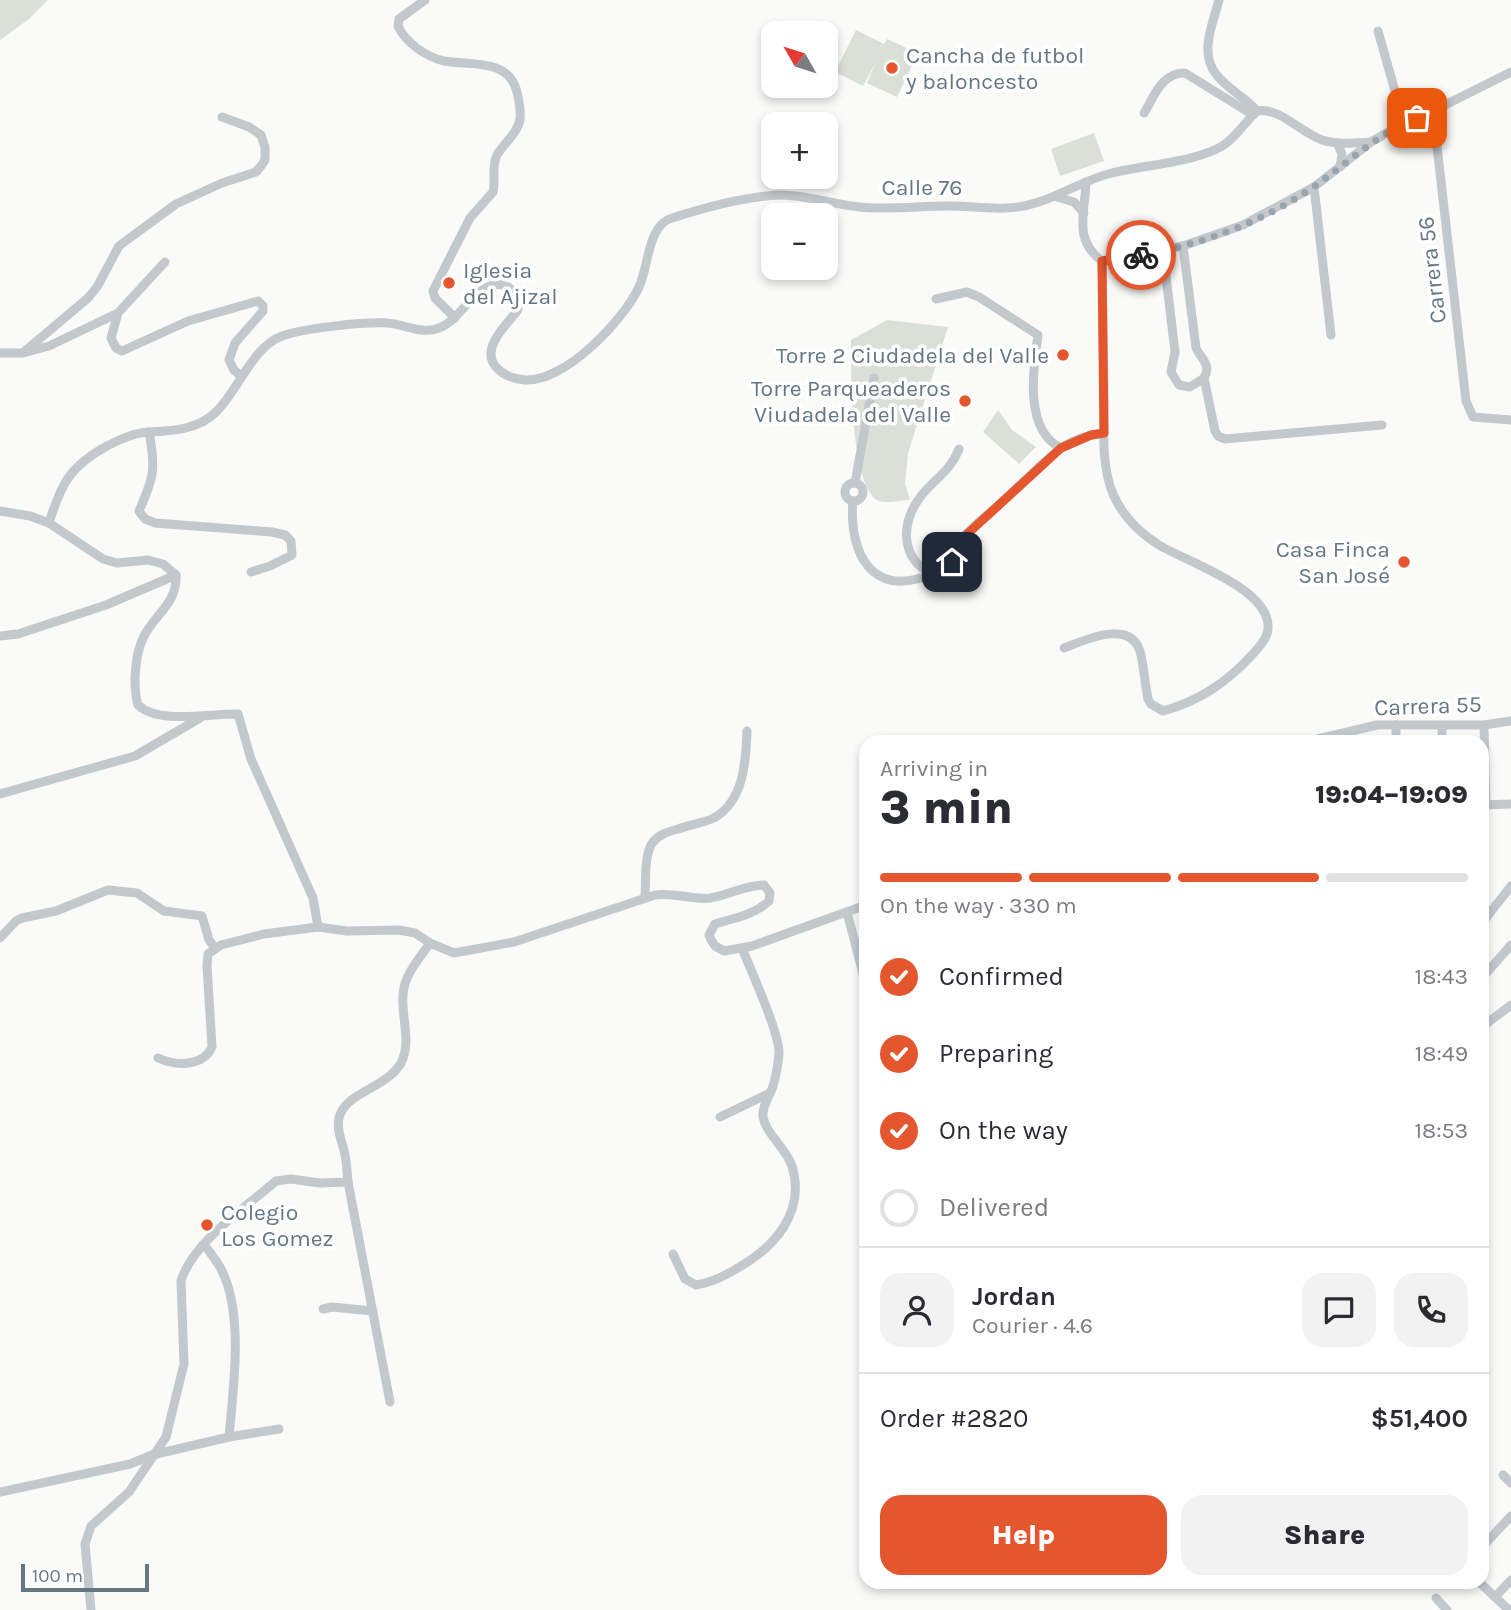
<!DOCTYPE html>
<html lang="en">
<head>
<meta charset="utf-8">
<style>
  body { margin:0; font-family:Karla,sans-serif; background:#f2f2f3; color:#2b2b33; height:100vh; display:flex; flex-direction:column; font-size:26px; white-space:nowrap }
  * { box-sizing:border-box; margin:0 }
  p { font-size:23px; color:#7c7c81 }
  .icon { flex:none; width:38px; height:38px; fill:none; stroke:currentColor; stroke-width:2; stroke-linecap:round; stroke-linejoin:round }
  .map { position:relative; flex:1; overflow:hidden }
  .sheet { position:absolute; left:859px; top:735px; width:630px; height:854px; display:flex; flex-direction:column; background:#fff; border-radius:21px; box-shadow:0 4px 10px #0003 }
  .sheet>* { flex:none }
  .needle { width:46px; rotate:309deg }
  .tools { position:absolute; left:761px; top:21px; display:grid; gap:14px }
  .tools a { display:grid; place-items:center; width:77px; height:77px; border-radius:14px; background:#fff; box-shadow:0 4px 10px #0003; font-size:35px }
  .scale { position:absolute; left:21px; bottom:18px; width:128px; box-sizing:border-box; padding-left:7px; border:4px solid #657683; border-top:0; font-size:19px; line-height:24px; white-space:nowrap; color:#657683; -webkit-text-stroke:5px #fff; paint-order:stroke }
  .pin { position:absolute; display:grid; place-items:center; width:60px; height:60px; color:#fff; margin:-30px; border-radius:14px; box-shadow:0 4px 10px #0006 }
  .courier { position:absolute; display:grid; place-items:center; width:70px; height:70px; margin:-35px; border:5px solid #e4572e; border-radius:50%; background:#fff; color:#222; box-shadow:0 2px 9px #0007 }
  .overview em { font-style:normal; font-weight:800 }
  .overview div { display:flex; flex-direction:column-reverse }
  .overview { display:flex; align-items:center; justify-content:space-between; height:119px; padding:0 21px }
  h1 { font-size:46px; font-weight:800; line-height:52px }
  .bar { display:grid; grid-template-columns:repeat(4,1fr); gap:10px 7px; align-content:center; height:84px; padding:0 21px }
  .bar i { height:9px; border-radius:5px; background:#e1e1e2 }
  .bar .current { background:#e4572e }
  .bar p { grid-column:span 4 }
  .line { display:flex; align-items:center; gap:18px; padding:0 21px; border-top:2px solid #e1e1e2 }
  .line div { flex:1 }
  .round { display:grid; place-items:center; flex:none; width:74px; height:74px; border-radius:21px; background:#f2f2f3 }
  ol { padding:0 21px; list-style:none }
  li { display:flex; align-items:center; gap:21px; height:77px }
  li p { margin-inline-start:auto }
  li .icon { padding:7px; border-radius:50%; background:#e4572e; color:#fff; stroke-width:4 }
  li:last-child { color:#7c7c81 }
  li i { width:38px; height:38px; border:4px solid #e1e1e2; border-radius:50% }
  .cta { display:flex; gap:14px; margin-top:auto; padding:14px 21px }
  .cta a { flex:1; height:80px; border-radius:21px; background:#e4572e; color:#fff; font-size:28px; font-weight:800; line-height:80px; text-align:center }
  .cta a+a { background:#f2f2f3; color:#2b2b33 }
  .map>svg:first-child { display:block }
</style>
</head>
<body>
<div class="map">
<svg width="1511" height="1610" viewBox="0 0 1511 1610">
  <rect width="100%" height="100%" fill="#fafaf8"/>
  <g fill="#dadfd7">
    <path d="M0,0H48L29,19L0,40Z"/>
    <path d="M856,30L884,44L887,39L918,53L897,97L867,83L876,62L863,86L835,72Z"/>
    <path d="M1094,133L1104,161L1060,176L1051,149Z"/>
    <path d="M887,320L948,327L908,453L905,483L910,500C902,500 886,504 879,501C850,488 851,370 851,340Z"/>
    <path d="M998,410L1012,430L1036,447L1019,464L983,432Z"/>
  </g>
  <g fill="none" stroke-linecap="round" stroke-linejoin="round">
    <g stroke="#c3c8cc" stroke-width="9">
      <path d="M425,0L399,19L398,26C405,42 426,57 444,61C471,66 509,58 517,92C519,101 521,109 520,119C518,133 504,143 497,155C491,167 496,180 493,192L470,218L433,291L435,298L455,318"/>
      <path d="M1219,0C1213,23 1199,53 1216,74C1227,89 1245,97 1257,111"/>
      <path d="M1378,31L1404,123"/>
      <path d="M1257,111C1280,107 1301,133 1322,140C1338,145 1354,143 1371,142"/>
      <path d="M1433,111L1466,401L1473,417L1511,420"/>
      <path d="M1144,113C1154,97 1162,72 1185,73L1253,115"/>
      <path d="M1337,143L1342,154L1340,167"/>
      <path d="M1086,182C1085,213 1073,240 1102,261"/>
      <path d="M1314,187L1331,335"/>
      <path d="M1057,197L1074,202L1084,213"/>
      <path d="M1163,251L1175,352L1171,372L1179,385L1190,387L1204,378C1212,365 1201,359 1196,348L1183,246"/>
      <path d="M1102,261L1183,246L1243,225L1314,187L1371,142L1404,123L1433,111L1511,72"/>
      <path d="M936,299L967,292L979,297L1038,335C1033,368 1024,431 1061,448"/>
      <path d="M118,313L165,262"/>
      <path d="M24,352L88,298L97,287L119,246L127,240L176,204L222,183L256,172L261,166L265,160V147L261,135L249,127L222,117"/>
      <path d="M0,353H23L49,346L118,313L111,338L116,348L122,351L188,321L258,301L263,306V311L235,343L229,360L234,370L241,376"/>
      <path d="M1204,378L1215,431L1218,436L1225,439L1382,425"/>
      <path d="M149,432C156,469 154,477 139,511L145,519L155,523L272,532L285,535L291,541L292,555L270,566L251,572"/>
      <circle cx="854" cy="492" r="9"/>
      <path d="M855,483L874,378"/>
      <path d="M853,501C849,543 865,592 917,579C927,576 939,574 947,567C955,560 955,548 962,539C972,526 988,515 1001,503C1020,486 1039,465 1060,449C1072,440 1089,435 1104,433"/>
      <path d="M0,511L30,516L49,523"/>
      <path d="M933,574C899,559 901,522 921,496C935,478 950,472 959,449"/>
      <path d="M0,636L18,634L106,605L176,575"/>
      <path d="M1064,648C1085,640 1133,617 1141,655C1144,669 1145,684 1148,699L1151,704L1163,711C1199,701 1226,683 1251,656C1257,649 1264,643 1267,634C1279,591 1186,562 1159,545C1140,533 1122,515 1113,494C1101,465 1104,430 1104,399C1103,353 1103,307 1102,261"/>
      <path d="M1484,725L1486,805"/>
      <path d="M1442,726V742"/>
      <path d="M1305,742L1377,725H1484L1511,721"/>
      <path d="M1396,742V725"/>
      <path d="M0,794L135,756L200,718"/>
      <path d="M1482,805L1511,804"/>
      <path d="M645,898C646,882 644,859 651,845C657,835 667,832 678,829C689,825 703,823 714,818C744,801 746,761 747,731"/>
      <path d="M847,912L866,985"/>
      <path d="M1482,923L1511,886"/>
      <path d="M318,927L313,898L251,759L238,714C211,713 159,725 138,705C135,696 135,687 135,678C136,663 137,650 144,636C156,613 177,604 176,575L163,564L148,560L117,563L103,559L49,523C61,484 70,466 107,446C121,439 131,434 147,432C171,431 198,430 216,412C238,391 252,347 282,336C304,328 363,322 387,323C404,324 422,335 439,328C462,320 476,280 503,285C515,288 517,298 518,310C506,325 480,349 496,367C503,375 515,379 525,380C565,382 623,321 639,287C649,267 647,225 672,218C703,208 748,196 780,195C807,195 832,204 859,207C888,210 919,206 949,206C968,206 988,209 1007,208C1046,207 1075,182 1112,173C1144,165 1197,162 1224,145C1237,136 1246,121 1257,111"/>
      <path d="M0,938L16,921L22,918L56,911L108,890L137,893L164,911L202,916L209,940L215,948"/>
      <path d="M1482,978L1511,945"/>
      <path d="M1482,1027L1511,1005"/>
      <path d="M158,1058C176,1066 203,1067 212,1047L207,966L208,954L221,945L264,934L318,927L347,931L399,930L415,933L430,943"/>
      <path d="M720,1117L770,1093"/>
      <path d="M348,1182L390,1402"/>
      <path d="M204,1244C210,1253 218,1262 222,1271C244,1315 233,1390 229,1437"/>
      <path d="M673,1254L685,1279L696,1285C710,1283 723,1277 736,1269C774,1248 806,1213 792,1166C786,1148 765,1133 763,1116C762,1105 770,1096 773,1086C776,1076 778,1064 779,1054C780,1034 751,971 742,948"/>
      <path d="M323,1309L332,1307L373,1311"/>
      <path d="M1503,1475L1511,1483"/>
      <path d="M0,1492L130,1464L152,1455L229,1437L279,1429"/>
      <path d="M1482,1547L1511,1516"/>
      <path d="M1479,1582L1509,1610"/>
      <path d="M1495,1597L1511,1580"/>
      <path d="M1436,1598L1447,1610"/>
      <path d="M91,1610L85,1544L91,1526L129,1492L166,1437L184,1364L181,1281C192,1243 246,1207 276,1181L291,1179L320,1183L348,1182C347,1173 347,1164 345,1155C343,1143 336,1131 339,1118C345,1092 387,1088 401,1063C412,1042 401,1017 403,995C404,975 419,959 430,943L454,953L514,942L655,895C673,892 691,900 710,898C729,895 745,885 764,885L770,893L769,901C754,915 734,918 715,924L709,935L711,940L715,946L724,951L752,946L866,905"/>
    </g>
  </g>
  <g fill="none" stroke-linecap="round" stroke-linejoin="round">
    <path stroke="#99a4ac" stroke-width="7" stroke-dasharray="0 12.6" d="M1141,255C1203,244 1263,222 1315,186C1349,162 1378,133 1417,118"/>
    <path stroke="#e4572e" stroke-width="9" d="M952,562L964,537L1061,448L1091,435L1104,433L1102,261L1141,255"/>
  </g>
  <g fill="#e4572e" stroke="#fff" stroke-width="2.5">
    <circle cx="892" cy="68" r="7"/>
    <circle cx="449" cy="283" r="7"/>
    <circle cx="1063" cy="355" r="7"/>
    <circle cx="965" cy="401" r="7"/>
    <circle cx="1404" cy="562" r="7"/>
    <circle cx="207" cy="1225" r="7"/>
  </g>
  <g text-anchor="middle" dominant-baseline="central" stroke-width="7" stroke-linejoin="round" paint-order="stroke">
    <g font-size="23" fill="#657683" stroke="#fff" text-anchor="start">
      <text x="906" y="55">Cancha de futbol<tspan x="906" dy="26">y baloncesto</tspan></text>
      <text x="463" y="270">Iglesia<tspan x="463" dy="26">del Ajizal</tspan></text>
      <text x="1049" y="355" text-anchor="end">Torre 2 Ciudadela del Valle</text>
      <text x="951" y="388" text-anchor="end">Torre Parqueaderos<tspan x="951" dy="26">Viudadela del Valle</tspan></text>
      <text x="1390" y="549" text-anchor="end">Casa Finca<tspan x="1390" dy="26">San José</tspan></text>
      <text x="221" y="1212">Colegio<tspan x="221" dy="26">Los Gomez</tspan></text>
    </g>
    <g font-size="23" fill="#657683" stroke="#fff">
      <text x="922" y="187">Calle 76</text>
      <text transform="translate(1432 270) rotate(-97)">Carrera 56</text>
      <text transform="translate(1428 706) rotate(-2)">Carrera 55</text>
    </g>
  </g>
</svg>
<div class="tools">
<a><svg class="needle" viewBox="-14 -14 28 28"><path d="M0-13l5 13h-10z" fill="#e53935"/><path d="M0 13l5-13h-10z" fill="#7c7c81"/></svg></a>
<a>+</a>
<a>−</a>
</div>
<div class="scale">100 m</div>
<div class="pin" style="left:1417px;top:118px;background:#ea580c"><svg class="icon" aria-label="bag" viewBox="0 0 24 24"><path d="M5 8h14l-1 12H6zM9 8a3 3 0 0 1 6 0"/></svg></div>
<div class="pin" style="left:952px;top:562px;background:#1f2937"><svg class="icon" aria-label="home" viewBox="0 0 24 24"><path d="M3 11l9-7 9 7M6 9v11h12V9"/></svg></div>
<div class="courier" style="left:1141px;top:255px"><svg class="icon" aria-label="bike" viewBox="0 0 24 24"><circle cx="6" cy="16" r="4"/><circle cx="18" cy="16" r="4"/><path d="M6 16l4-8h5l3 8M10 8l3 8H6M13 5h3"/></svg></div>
<section class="sheet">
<div class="overview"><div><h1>3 min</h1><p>Arriving in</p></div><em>19:04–19:09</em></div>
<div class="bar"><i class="current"></i><i class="current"></i><i class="current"></i><i></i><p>On the way · 330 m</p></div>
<ol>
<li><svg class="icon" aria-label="check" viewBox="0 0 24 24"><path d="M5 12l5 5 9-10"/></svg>Confirmed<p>18:43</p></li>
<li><svg class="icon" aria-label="check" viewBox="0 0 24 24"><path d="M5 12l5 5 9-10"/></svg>Preparing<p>18:49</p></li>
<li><svg class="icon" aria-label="check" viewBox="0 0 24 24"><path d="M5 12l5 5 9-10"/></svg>On the way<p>18:53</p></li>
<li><i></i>Delivered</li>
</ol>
<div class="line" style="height:126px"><a class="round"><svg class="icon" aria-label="person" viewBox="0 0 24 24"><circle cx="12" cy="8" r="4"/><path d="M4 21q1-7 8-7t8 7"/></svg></a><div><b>Jordan</b><p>Courier · 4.6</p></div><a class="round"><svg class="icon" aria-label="chat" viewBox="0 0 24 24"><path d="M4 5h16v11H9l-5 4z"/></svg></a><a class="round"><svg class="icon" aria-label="phone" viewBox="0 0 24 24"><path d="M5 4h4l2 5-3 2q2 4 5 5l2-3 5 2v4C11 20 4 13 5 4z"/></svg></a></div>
<div class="line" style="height:91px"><div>Order #2820</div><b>$51,400</b></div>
<div class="cta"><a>Help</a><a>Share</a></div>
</section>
</div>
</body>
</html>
